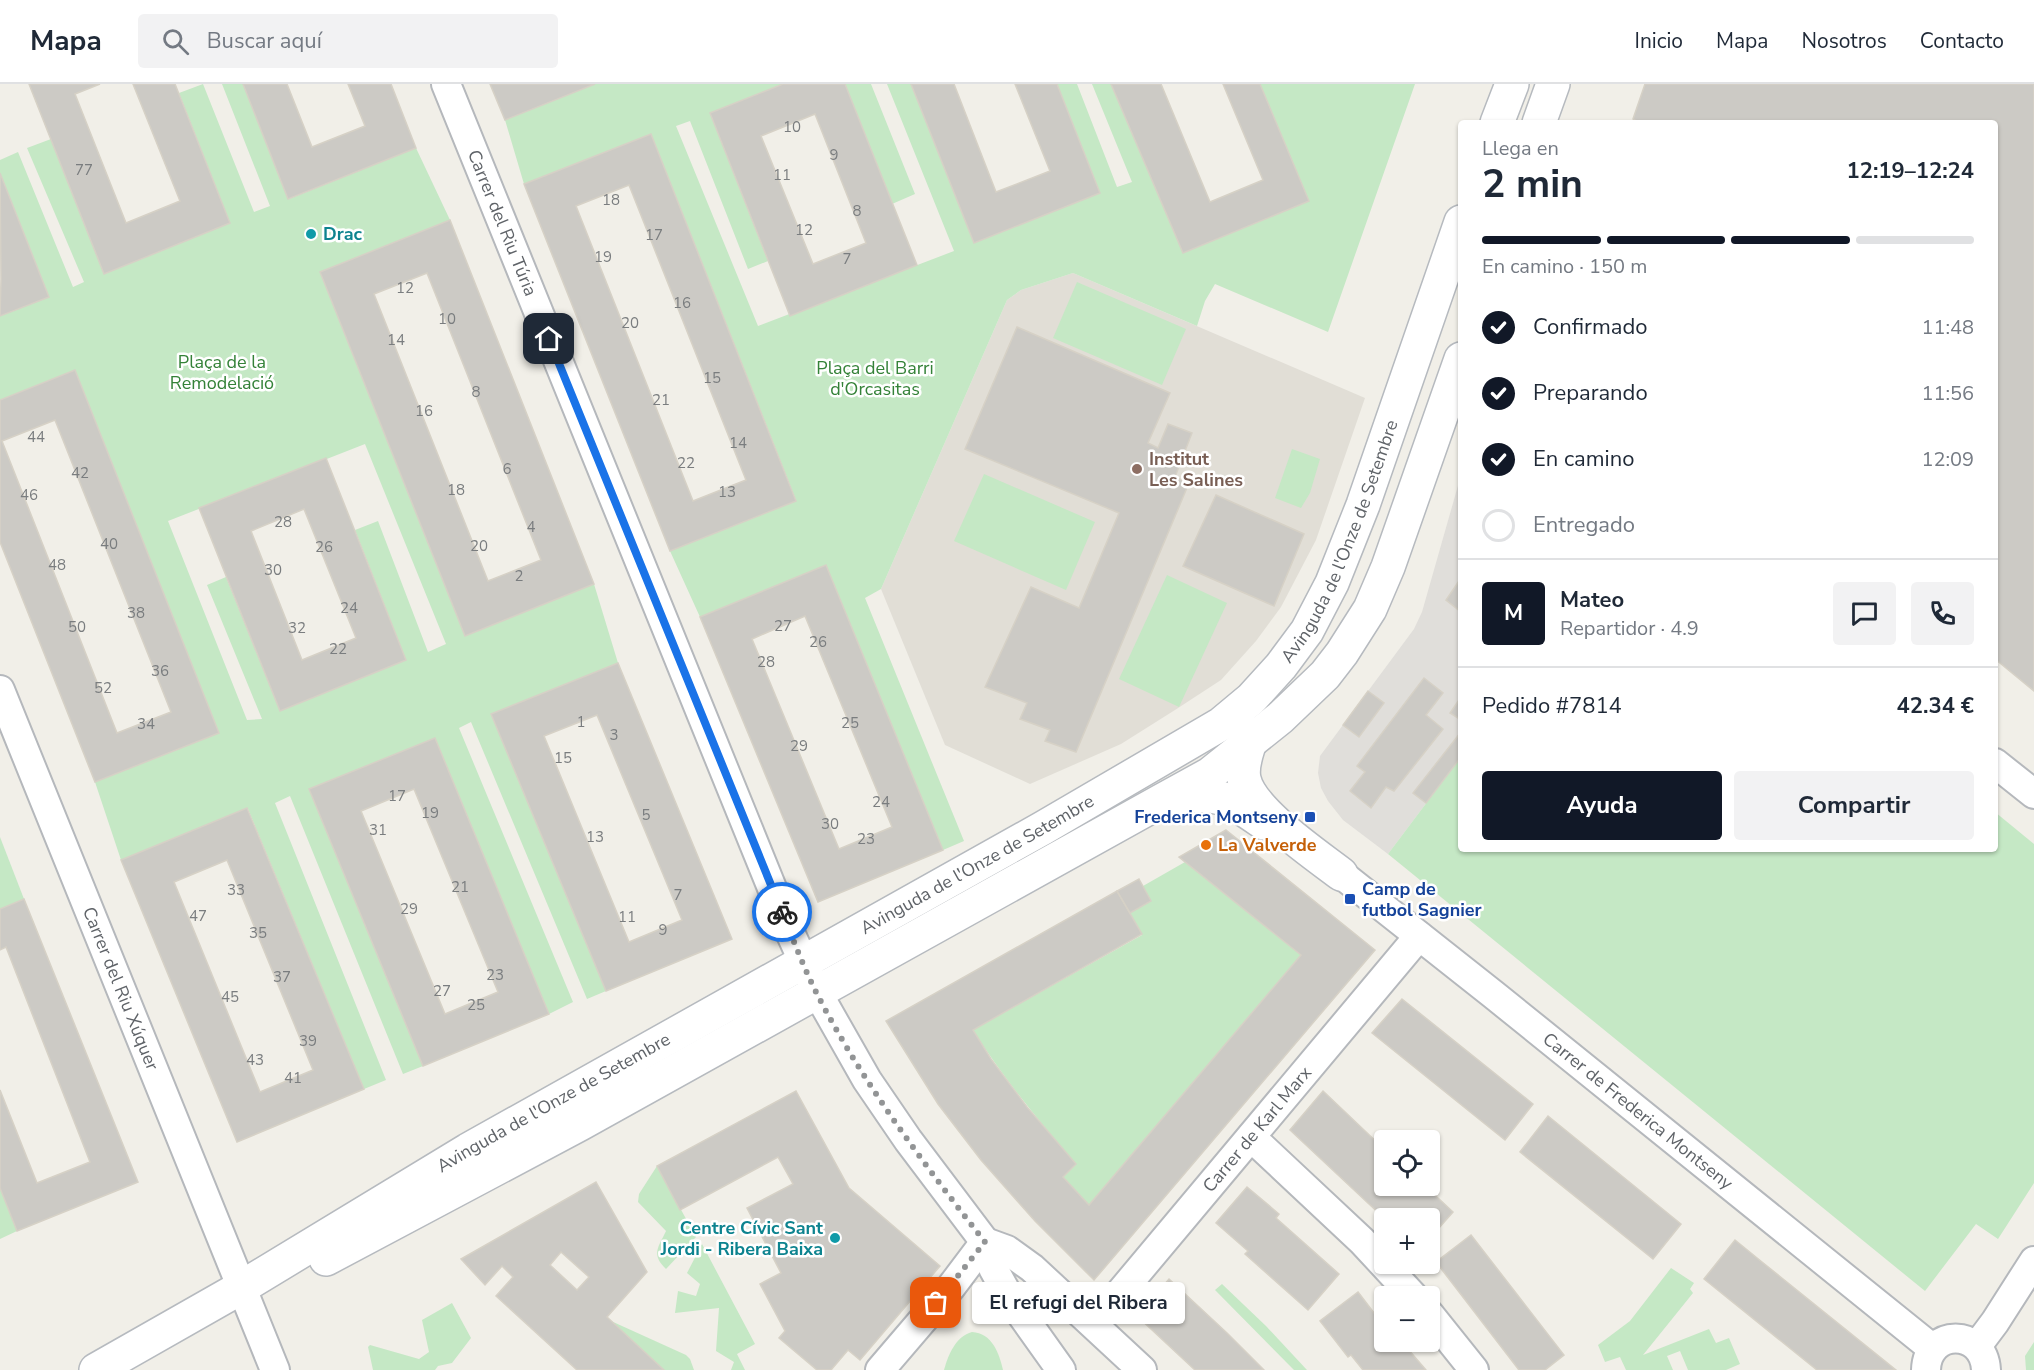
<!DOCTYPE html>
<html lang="es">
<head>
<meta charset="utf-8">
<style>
  body { margin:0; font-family:"Nunito Sans",sans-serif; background:#f2f2f3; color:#1f2937; height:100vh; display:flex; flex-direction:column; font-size:22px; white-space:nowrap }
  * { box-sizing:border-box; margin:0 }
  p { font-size:20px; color:#747a83 }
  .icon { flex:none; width:33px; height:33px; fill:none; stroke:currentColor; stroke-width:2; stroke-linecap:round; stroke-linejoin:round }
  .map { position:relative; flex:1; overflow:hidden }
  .sheet { position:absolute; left:1458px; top:36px; width:540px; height:732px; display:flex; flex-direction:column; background:#fff; border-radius:6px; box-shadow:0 2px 4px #0004 }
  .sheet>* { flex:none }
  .controls { position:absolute; left:1374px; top:1046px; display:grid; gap:12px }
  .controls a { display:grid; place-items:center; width:66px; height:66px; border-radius:6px; background:#fff; box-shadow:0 2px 4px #0004; font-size:30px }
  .pin { position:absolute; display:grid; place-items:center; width:51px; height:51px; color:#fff; margin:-26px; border-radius:12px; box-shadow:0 3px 9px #0006 }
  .courier { position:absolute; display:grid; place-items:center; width:60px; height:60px; margin:-30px; border:4px solid #1a73e8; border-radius:50%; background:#fff; color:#222; box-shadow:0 2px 8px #0007 }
  .bubble { position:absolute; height:42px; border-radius:6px; background:#fff; box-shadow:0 2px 4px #0004; font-size:20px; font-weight:700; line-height:42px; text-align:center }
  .overview em { font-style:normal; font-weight:700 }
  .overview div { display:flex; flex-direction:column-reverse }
  .overview { display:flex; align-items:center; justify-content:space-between; height:102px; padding:0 24px }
  h1 { font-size:39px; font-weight:700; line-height:45px }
  .bar { display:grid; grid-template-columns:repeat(4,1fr); gap:9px 6px; align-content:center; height:72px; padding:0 24px }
  .bar i { height:8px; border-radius:4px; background:#e0e1e3 }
  .bar .selected { background:#111827 }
  .bar p { grid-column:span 4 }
  .line { display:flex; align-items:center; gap:15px; padding:0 24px; border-top:2px solid #e0e1e3 }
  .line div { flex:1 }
  .round { display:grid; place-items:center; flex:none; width:63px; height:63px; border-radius:6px; background:#f2f2f3 }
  ol { padding:0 24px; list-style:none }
  li { display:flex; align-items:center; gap:18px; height:66px }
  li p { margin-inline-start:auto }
  li .icon { padding:6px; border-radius:50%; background:#111827; color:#fff; stroke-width:4 }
  li:last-child { color:#747a83 }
  li i { width:33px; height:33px; border:3px solid #e0e1e3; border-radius:50% }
  .button { display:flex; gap:12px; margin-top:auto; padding:12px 24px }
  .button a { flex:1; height:69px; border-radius:6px; background:#111827; color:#fff; font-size:24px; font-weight:700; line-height:69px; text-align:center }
  .button a+a { background:#f2f2f3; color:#1f2937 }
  header { display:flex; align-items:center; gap:36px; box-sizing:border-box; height:84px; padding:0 30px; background:#fff; border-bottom:2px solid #e0e1e3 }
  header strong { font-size:28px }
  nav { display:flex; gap:33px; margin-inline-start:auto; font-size:21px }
  .search { width:420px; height:54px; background:#f2f2f3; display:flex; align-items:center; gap:15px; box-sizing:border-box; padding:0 21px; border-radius:6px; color:#747a83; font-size:22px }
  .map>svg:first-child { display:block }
</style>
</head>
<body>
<header>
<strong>Mapa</strong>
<div class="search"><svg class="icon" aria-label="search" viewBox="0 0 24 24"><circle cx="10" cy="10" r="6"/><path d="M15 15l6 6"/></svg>Buscar aquí</div>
<nav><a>Inicio</a><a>Mapa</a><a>Nosotros</a><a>Contacto</a></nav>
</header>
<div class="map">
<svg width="2034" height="1286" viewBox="0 0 2034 1286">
  <rect width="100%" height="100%" fill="#f1efe8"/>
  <path fill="#e0deda" d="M1461,391V673L1388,770L1343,736L1328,717L1321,704L1318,689L1320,672L1414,545L1422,528Z"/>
  <path fill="#e1ded6" d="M1073,189L1365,314L1316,456L1281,523L1256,557L1221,596L1175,626L1121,660L1030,700L945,661L881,505L1007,216L1021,206Z"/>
  <g fill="#c5e8c5" fill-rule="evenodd">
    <path d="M203,0L254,128L270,122L222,0H243L289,115L416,64L450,136L320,188L465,552L594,500L618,579L492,631L606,907L587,915L471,638L459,644L573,918L549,930L435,654L310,705L423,982L403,990L290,712L275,719L386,996L364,1005L248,725L121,776L95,698L219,649L75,286L0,316V232L49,213L0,89V76L18,68L73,203L84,198L27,64L51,55L104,189L230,139L179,9ZM365,360L446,560L428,568L378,437L355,446L406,576L280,627L226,493L207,501L262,635L247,636L168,437Z"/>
    <path d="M595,0H783L710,29L768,177L748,185L690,37L676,42L758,242L954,167L887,0H911L974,159L1100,109L1057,0H1077L1117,103L1132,98L1092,0H1111L1183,169L1309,117L1260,0H1415L1328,248L1215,200L1205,217L1197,242L1073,189L1021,206L1007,216L881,505L865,514L964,757L943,766L826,481L700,533L670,467L796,416L651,50L524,100L505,36Z"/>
    <path d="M845,0H871L915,110L892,120Z"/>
    <path d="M1077,198L1186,245L1162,301L1053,254Z"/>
    <path d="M1292,365L1320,375L1310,409L1301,424L1275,414Z"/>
    <path d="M984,390L1095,438L1066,506L954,457Z"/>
    <path d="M1167,491L1227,519L1179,623L1119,595Z"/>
    <path d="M1461,673V765H1995V728L2034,760V1099L1998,1155L1976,1140L1925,1207L1388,770Z"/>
    <path d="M0,753L24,815L0,825Z"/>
    <path d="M1185,778L1301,871L1089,1121L1063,1093L1076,1080C1039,1037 1003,994 973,946L1142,851L1122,814Z"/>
    <path d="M657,1082L696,1153L666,1185C651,1170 658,1164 666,1147L638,1118L639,1110Z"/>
    <path d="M0,1104L17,1147L0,1155Z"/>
    <path d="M702,1160L755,1260L737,1270L745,1286H731L734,1278L716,1267L719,1224L675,1229L678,1207L696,1212L700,1200L687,1189Z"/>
    <path d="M1671,1184L1694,1199L1690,1205L1693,1209L1643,1271L1709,1245L1716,1259L1729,1254L1740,1280L1726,1286H1688L1680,1267L1667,1272L1673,1286H1626L1620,1273L1605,1278L1598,1261L1630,1237Z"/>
    <path d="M1222,1200L1266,1242L1307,1286H1294L1215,1206Z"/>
    <path d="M452,1219L471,1254L452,1279L438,1282L435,1286H373L368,1263L370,1261L419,1275L429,1268L422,1236Z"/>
    <path d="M611,1237L686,1271L690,1275L694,1286H664Z"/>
    <path d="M972,1248C992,1249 999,1269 1003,1286H944C948,1271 956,1252 972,1248Z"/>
    <path d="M2034,1258V1286H2026L2025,1272Z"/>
  </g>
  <g fill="#cccac5" stroke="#d6d1c6" stroke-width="1.5" fill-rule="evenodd">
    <path d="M29,0H100L75,10L126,139L180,117L133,0H175L230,139L104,190Z"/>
    <path d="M243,0H287L312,63L365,42L348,0H391L416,64L288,115Z"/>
    <path d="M490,0H595L505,36Z"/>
    <path d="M783,0H845L917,181L790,232L710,29ZM815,30L866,159L813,180L761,52Z"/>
    <path d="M911,0H954L996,108L1050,87L1015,0H1057L1100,109L974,159Z"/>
    <path d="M1111,0H1161L1210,118L1263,96L1223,0H1260L1309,117L1183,169Z"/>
    <path d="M1645,0H2034V607L1995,575V39H1640L1633,35Z"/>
    <path d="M651,50L796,417L670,467L524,100ZM629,101L746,396L693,417L576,122Z"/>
    <path d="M0,89L49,213L0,232L1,195Z"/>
    <path d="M450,136L594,500L465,552L320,188ZM427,189L541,476L488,497L374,210Z"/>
    <path d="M1017,243L1170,309L1148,359L1158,364L1168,340L1192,349L1175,393L1189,399L1076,668L1045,657L1050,646L1020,635L1027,619L985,603L1031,503L1079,524L1119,429L965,365Z"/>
    <path d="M75,286L219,649L95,698L0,458V316ZM55,336L171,628L117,649L2,357Z"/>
    <path d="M326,374L406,576L280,627L199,424ZM304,425L356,554L302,576L251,447Z"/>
    <path d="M1216,411L1304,450L1274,522L1183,482Z"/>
    <path d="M826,481L943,766L818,818L700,533ZM805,532L892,743L839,765L752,555Z"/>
    <path d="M1461,494V528L1446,516Z"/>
    <path d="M618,579L732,855L606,907L491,630ZM597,631L682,836L629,858L544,652Z"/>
    <path d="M1424,594L1443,609L1426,631L1443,645L1394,707L1386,703L1371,724L1350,707L1365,688L1357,682Z"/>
    <path d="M1368,607L1384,619L1359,653L1343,641Z"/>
    <path d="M1461,613V636L1450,629Z"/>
    <path d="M1461,648V673L1426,719L1413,709Z"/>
    <path d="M435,654L549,930L423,982L309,705ZM414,705L498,908L445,930L361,727Z"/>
    <path d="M247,724L364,1005L237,1058L121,776ZM227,776L313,986L260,1008L174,798Z"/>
    <path d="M1226,746L1375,866L1094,1196L1035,1137L981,1076L938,1020L886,937L1117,807L1142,850L973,946L991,975L1027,1023L1076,1080L1063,1093L1089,1121L1301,871L1179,773Z"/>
    <path d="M1139,795L1151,817L1130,829L1117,807Z"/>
    <path d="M24,815L138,1098L17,1147L0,1104V1006L37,1099L90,1078L6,863L0,866V825Z"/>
    <path d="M1402,915L1533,1020L1505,1056L1372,949Z"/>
    <path d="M796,1007L849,1104L940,1182L860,1276L848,1266L831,1286H817L779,1254L785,1247L760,1200L781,1189L747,1124L793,1100L778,1073L680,1126L657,1082Z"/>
    <path d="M1323,1007L1384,1065V1101H1424L1453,1128L1430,1154V1134H1384L1290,1046Z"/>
    <path d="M1548,1032L1681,1140L1653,1175L1520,1068Z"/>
    <path d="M596,1098L647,1188L607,1233L664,1286H577L496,1212L513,1193L502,1182L485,1201L461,1175ZM561,1168L589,1193L577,1206L550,1181Z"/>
    <path d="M1247,1103L1279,1130L1276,1134L1339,1190L1308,1226L1245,1170L1248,1167L1216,1139Z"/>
    <path d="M1471,1151L1564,1271L1545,1286H1519L1436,1178Z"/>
    <path d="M1735,1156L1762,1178L1896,1286H1817L1704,1195Z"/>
    <path d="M1169,1195L1227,1249L1264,1286H1195L1137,1232Z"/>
    <path d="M1358,1208L1384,1242V1257H1401L1426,1286H1363L1351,1271L1348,1273L1320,1237Z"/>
  </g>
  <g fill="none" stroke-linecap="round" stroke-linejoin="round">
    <g stroke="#b5b8bc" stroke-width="32">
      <g id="street">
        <path id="s1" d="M446,0L789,846L817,908L867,996L908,1056L985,1158L993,1184L1009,1213L1061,1286"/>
        <path id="s2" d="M0,606L275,1286"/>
        <path d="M1995,679L2034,710"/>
        <path id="s3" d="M1341,790L1494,911L1933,1265"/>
        <path d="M1251,1053L1362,1157L1413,1212"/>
        <path d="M985,1158L1007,1166L1032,1184L1142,1286"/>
        <path d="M1430,1231L1474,1286"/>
        <path id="s4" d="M1094,1240L1419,852"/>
        <path d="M1977,1262L1995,1238L2034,1177"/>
        <path d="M880,1286L951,1203L985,1158"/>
        <path d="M1926,1286C1927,1244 1984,1244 1986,1286"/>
      </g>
    </g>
    <g stroke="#b6babf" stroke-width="36">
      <g id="secondary">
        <path d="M1497,39L1512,0"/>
        <path d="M1539,39L1553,0"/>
        <path d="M1253,650C1248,663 1241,681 1244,695C1251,727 1315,770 1341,790"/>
        <path d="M1171,715C1218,706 1227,714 1264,739"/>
        <path d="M326,1175L580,1040L1161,717L1210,690L1280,634L1325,591L1342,569L1370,525L1388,483L1461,275"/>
        <path id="s5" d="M96,1286L242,1203L468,1066L1043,744L1221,640L1251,615L1281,582L1307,547L1332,499L1363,421L1461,138"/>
      </g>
    </g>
    <use href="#street" stroke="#fff" stroke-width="28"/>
    <use href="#secondary" stroke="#fff" stroke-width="33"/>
  </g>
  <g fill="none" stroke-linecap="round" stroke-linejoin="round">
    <path stroke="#929495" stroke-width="6" stroke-dasharray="0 10.8" d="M782,828C793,855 803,882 816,908C862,998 923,1079 985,1158L936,1219"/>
    <path stroke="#1a73e8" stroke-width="8" d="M549,255L782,828"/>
  </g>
  <g fill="#0f9aa8" stroke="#fff" stroke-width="2">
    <circle cx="311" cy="150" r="6"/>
    <circle cx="835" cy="1154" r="6"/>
  </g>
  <circle fill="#8d6e63" stroke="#fff" stroke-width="2" cx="1137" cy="385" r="6"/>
  <g fill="#1a4fb4" stroke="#fff" stroke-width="2">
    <rect x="1304" y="727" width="12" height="12" rx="3"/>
    <rect x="1344" y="809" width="12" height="12" rx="3"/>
  </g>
  <circle fill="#e8710a" stroke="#fff" stroke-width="2" cx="1206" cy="761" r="6"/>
  <g text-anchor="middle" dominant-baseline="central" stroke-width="5" stroke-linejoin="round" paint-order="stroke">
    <g font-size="15" fill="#7a7d7f">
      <text x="792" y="43">10</text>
      <text x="834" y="71">9</text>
      <text x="84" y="86">77</text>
      <text x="782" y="91">11</text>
      <text x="611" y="116">18</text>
      <text x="857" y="127">8</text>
      <text x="804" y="146">12</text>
      <text x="654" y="151">17</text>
      <text x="603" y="173">19</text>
      <text x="847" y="175">7</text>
      <text x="405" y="204">12</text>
      <text x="682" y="219">16</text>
      <text x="447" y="235">10</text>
      <text x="630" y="239">20</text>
      <text x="396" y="256">14</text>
      <text x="712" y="294">15</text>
      <text x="476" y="308">8</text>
      <text x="661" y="316">21</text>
      <text x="424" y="327">16</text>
      <text x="36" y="353">44</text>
      <text x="738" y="359">14</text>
      <text x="686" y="379">22</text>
      <text x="507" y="385">6</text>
      <text x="80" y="389">42</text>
      <text x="456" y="406">18</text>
      <text x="727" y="408">13</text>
      <text x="29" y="411">46</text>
      <text x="283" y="438">28</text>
      <text x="531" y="443">4</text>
      <text x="109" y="460">40</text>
      <text x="479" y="462">20</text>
      <text x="324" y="463">26</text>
      <text x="57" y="481">48</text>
      <text x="273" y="486">30</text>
      <text x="519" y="492">2</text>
      <text x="349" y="524">24</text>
      <text x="136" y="529">38</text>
      <text x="783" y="542">27</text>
      <text x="77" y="543">50</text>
      <text x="297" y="544">32</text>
      <text x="818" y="558">26</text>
      <text x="338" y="565">22</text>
      <text x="766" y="578">28</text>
      <text x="160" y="587">36</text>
      <text x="103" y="604">52</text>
      <text x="581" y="638">1</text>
      <text x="850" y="639">25</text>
      <text x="146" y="640">34</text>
      <text x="614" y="651">3</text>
      <text x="799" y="662">29</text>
      <text x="563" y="674">15</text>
      <text x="397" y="712">17</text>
      <text x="881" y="718">24</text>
      <text x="430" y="729">19</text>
      <text x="646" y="731">5</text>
      <text x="830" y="740">30</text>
      <text x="378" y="746">31</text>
      <text x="595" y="753">13</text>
      <text x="866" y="755">23</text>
      <text x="460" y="803">21</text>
      <text x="236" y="806">33</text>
      <text x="678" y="811">7</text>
      <text x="409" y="825">29</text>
      <text x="198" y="832">47</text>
      <text x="627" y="833">11</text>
      <text x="663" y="846">9</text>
      <text x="258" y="849">35</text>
      <text x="495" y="891">23</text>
      <text x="282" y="893">37</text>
      <text x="442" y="907">27</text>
      <text x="230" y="913">45</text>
      <text x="476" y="921">25</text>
      <text x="308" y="957">39</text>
      <text x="255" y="976">43</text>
      <text x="293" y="994">41</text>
    </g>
    <g font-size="18" fill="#5f6368" stroke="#fff">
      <text stroke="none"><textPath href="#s1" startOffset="150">Carrer del Riu Túria</textPath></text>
      <text stroke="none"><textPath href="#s5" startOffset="1520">Avinguda de l'Onze de Setembre</textPath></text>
      <text stroke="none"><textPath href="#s5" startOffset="1016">Avinguda de l'Onze de Setembre</textPath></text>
      <text stroke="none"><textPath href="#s2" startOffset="322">Carrer del Riu Xúquer</textPath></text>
      <text stroke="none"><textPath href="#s5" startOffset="530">Avinguda de l'Onze de Setembre</textPath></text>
      <text stroke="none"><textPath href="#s3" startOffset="380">Carrer de Frederica Montseny</textPath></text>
      <text stroke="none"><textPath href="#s4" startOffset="254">Carrer de Karl Marx</textPath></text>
    </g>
    <g font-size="18" font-weight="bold" fill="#0d838f" stroke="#fff" text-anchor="start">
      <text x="323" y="150">Drac</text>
      <text x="823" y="1144" text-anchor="end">Centre Cívic Sant<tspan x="823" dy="21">Jordi - Ribera Baixa</tspan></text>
    </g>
    <g font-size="18" fill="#348238" stroke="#fff">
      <text x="222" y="278">Plaça de la<tspan x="222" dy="21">Remodelació</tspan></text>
      <text x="875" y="284">Plaça del Barri<tspan x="875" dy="21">d'Orcasitas</tspan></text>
    </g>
    <g font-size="18" font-weight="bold" fill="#785e54" stroke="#fff" text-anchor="start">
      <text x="1149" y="375">Institut<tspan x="1149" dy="21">Les Salines</tspan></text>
    </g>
    <g font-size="18" font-weight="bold" fill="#164399" stroke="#fff" text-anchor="end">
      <text x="1298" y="733">Frederica Montseny</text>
      <text x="1362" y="805" text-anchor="start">Camp de<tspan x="1362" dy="21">futbol Sagnier</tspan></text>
    </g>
    <g font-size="18" font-weight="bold" fill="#c56008" stroke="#fff" text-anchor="start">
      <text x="1218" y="761">La Valverde</text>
    </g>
  </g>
</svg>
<div class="controls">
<a><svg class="icon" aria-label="locate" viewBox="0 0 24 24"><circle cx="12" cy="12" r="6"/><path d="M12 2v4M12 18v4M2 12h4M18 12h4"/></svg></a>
<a>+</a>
<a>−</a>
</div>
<div class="pin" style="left:936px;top:1219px;background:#ea580c"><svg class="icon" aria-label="bag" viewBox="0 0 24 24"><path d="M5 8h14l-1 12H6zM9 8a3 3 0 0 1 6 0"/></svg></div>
<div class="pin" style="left:549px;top:255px;background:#1f2937"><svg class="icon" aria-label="home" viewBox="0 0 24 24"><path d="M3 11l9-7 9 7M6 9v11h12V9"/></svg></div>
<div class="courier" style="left:782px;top:828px"><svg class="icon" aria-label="bike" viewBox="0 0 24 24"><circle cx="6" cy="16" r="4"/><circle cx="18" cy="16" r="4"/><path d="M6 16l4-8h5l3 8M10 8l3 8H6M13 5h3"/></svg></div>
<div class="bubble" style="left:972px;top:1198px;width:213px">El refugi del Ribera</div>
<section class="sheet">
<div class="overview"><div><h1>2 min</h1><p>Llega en</p></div><em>12:19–12:24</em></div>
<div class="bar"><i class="selected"></i><i class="selected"></i><i class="selected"></i><i></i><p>En camino · 150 m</p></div>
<ol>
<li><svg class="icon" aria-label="check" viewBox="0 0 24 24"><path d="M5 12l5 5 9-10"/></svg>Confirmado<p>11:48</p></li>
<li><svg class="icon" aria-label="check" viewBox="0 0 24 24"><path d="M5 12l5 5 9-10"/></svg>Preparando<p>11:56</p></li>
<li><svg class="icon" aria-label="check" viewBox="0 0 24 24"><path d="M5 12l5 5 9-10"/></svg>En camino<p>12:09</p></li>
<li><i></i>Entregado</li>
</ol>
<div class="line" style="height:108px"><b class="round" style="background:#111827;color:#fff">M</b><div><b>Mateo</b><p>Repartidor · 4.9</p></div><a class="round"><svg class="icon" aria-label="chat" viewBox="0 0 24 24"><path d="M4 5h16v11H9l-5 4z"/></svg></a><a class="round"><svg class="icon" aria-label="phone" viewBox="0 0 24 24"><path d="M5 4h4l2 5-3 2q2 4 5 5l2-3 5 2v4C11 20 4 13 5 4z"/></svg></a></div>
<div class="line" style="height:78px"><div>Pedido #7814</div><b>42.34 €</b></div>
<div class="button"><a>Ayuda</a><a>Compartir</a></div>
</section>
</div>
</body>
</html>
